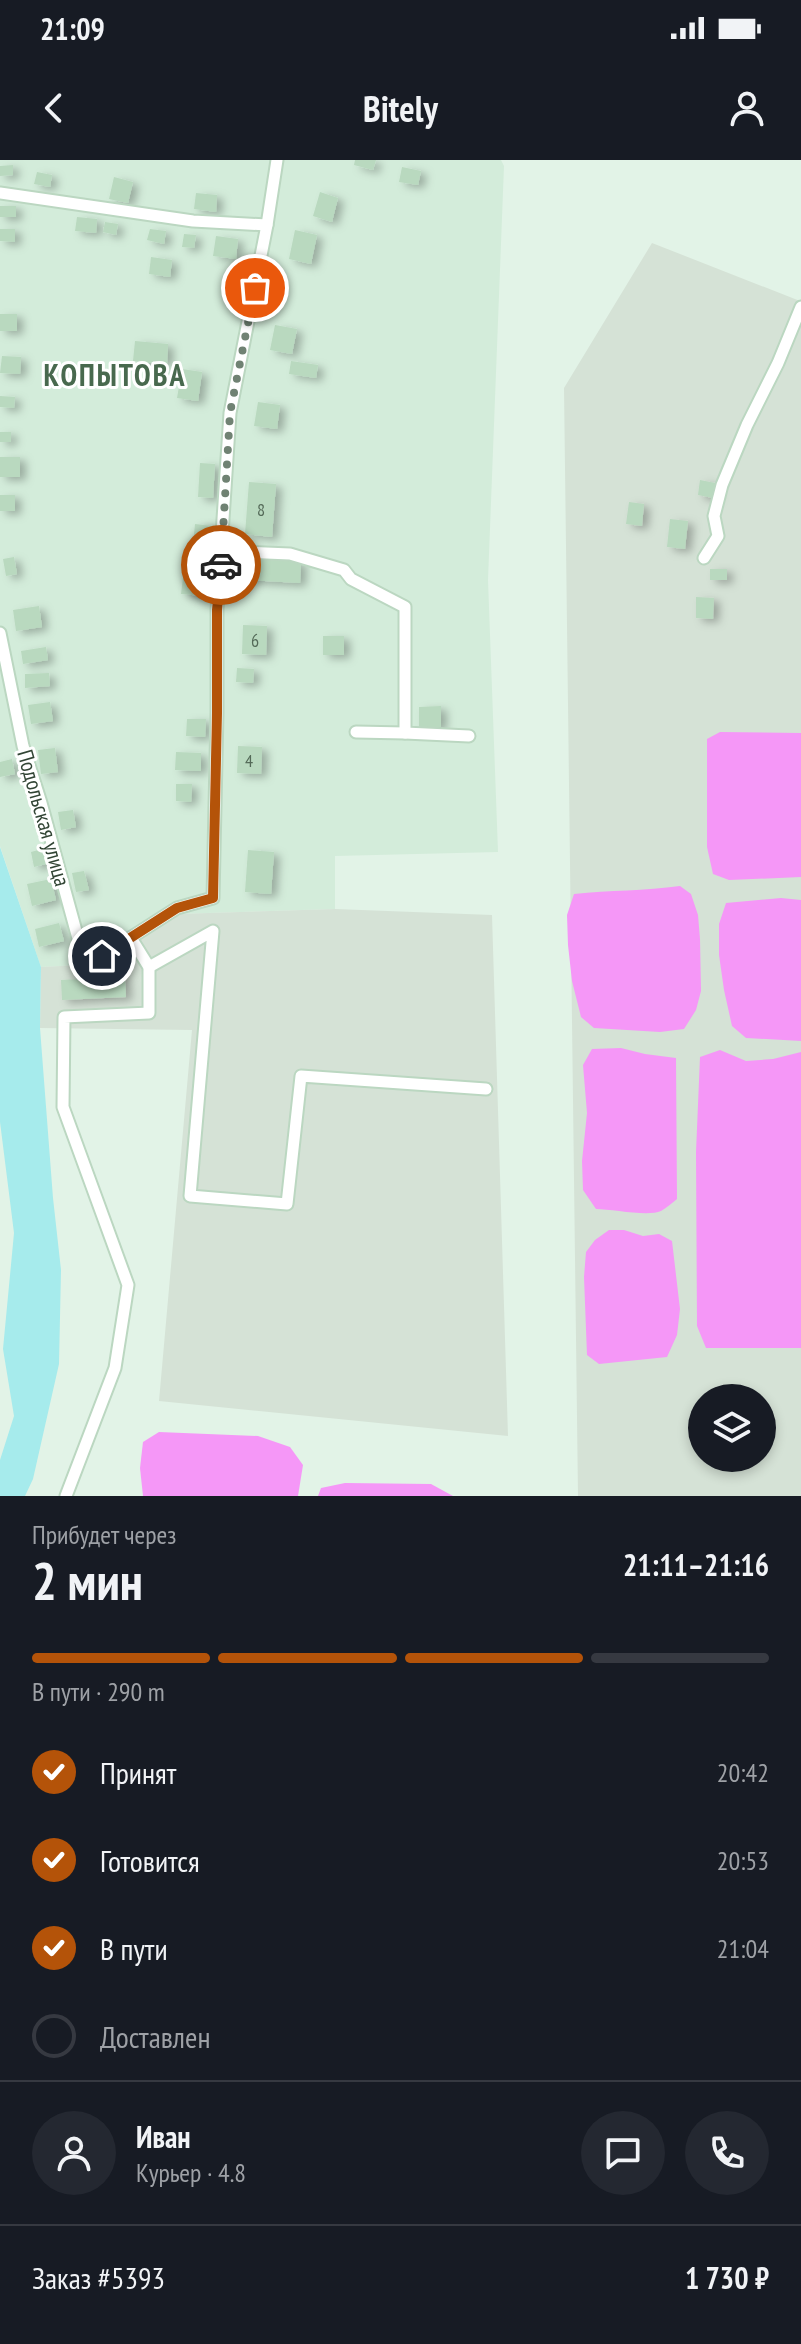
<!DOCTYPE html>
<html lang="ru">
<head>
<meta charset="utf-8">
<style>
  body { margin:0; font-family:"PT Sans Narrow",sans-serif; background:#242831; color:#f1f3f6; height:100vh; display:flex; flex-direction:column; font-size:30px; white-space:nowrap }
  * { box-sizing:border-box; margin:0 }
  p { font-size:26px; color:#9ea1a6 }
  .icon { flex:none; width:44px; height:44px; fill:none; stroke:currentColor; stroke-width:2; stroke-linecap:round; stroke-linejoin:round }
  .map { position:relative; height:1336px; overflow:hidden }
  .sheet { display:flex; flex-direction:column; background:#171b24; flex:1 }
  .sheet>* { flex:none }
  .fabs { position:absolute; left:688px; top:1224px; display:grid; gap:16px }
  .fabs a { display:grid; place-items:center; width:88px; height:88px; border-radius:50%; background:#171b24; box-shadow:0 4px 12px #0003; font-size:40px }
  .pin { position:absolute; display:grid; place-items:center; width:68px; height:68px; color:#fff; margin:-34px; border:4px solid #fff; border-radius:50%; box-shadow:0 2px 8px #0007 }
  .courier { position:absolute; display:grid; place-items:center; width:80px; height:80px; margin:-40px; border:6px solid #b45309; border-radius:50%; background:#fff; color:#222; box-shadow:0 2px 10px #0007 }
  .head em { font-style:normal; font-weight:700 }
  .head div { display:flex; flex-direction:column-reverse }
  .head { display:flex; align-items:center; justify-content:space-between; height:136px; padding:0 32px }
  h1 { font-size:52px; font-weight:700; line-height:60px }
  .bar { display:grid; grid-template-columns:repeat(4,1fr); gap:12px 8px; align-content:center; height:96px; padding:0 32px }
  .bar i { height:10px; border-radius:6px; background:#363941 }
  .bar .selected { background:#b45309 }
  .bar p { grid-column:span 4 }
  .line { display:flex; align-items:center; gap:20px; padding:0 32px; border-top:2px solid #363941 }
  .line div { flex:1 }
  .round { display:grid; place-items:center; flex:none; width:84px; height:84px; border-radius:42px; background:#242831 }
  ol { padding:0 32px; list-style:none }
  li { display:flex; align-items:center; gap:24px; height:88px }
  li p { margin-inline-start:auto }
  li .icon { padding:8px; border-radius:50%; background:#b45309; color:#fff; stroke-width:4 }
  li:last-child { color:#9ea1a6 }
  li i { width:44px; height:44px; border:4px solid #363941; border-radius:50% }
  .status { display:flex; justify-content:space-between; align-items:center; height:56px; padding:0 40px; background:#171b24; direction:ltr }
  .status svg { height:22px; fill:currentColor }
  header { display:flex; justify-content:space-between; align-items:center; height:104px; padding:0 32px; background:#171b24; font-size:36px; font-weight:700 }
  .map>svg:first-child { display:block }
</style>
</head>
<body>
<div class="status"><b>21:09</b><svg viewBox="0 0 49 12"><path d="M0 12V9h3v3zM5 12V6h3v6zM10 12V3h3v9zM15 12V0h3v12zM26 1h20v11H26zM47 4h2v5h-2z"/></svg></div>
<header><svg class="icon" aria-label="back" viewBox="0 0 24 24"><path d="M15 5l-7 7 7 7"/></svg>Bitely<svg class="icon" aria-label="person" viewBox="0 0 24 24"><circle cx="12" cy="8" r="4"/><path d="M4 21q1-7 8-7t8 7"/></svg></header>
<div class="map">
<svg width="801" height="1336" viewBox="0 0 801 1336">
  <defs>
    <filter id="shadow"><feDropShadow dx="6" dy="3.5" stdDeviation="4" flood-color="#0004"/></filter>
  </defs>
  <rect width="100%" height="100%" fill="#e2f3e7"/>
  <path fill="#d3ecda" d="M0,0H501L504,6L488,420L498,692L335,696V749L177,754L100,804L41,807L0,686Z"/>
  <g fill="#d5e2d6" fill-rule="evenodd">
    <path d="M652,83L800,141L801,139V1336H578L564,228ZM702,1238H762V1298H702Z"/>
    <path d="M335,749L492,755L508,1276L159,1241L192,870L40,868L41,807L100,804L177,754Z"/>
  </g>
  <path fill="#a6ebec" d="M0,687L41,807L40,868L53,1038L61,1110L59,1204L33,1319L25,1336H0V1300L14,1256L3,1189L14,1073L0,962Z"/>
  <g fill="#f597f7">
    <path d="M720,572L801,573V717L729,720L713,714L707,687V579Z"/>
    <path d="M680,726L691,734L698,755L700,779L701,831L696,850L684,869L660,872L594,868L581,857L572,821L568,785L567,755L574,734C610,730 645,731 680,726Z"/>
    <path d="M781,738L801,740V881L746,878L732,866L724,830L719,795V764L726,743Z"/>
    <path d="M621,888L645,894L676,898L677,1039C672,1043 666,1048 661,1051C648,1057 612,1049 596,1049L583,1030L582,1001L587,953L583,905L592,889Z"/>
    <path d="M720,890L746,901L773,899L801,892V1188H706L697,1166L696,992L700,897Z"/>
    <path d="M609,1070H624L643,1076L659,1074L672,1081L680,1149L677,1175L667,1197L599,1204L587,1195L584,1117L586,1092L595,1080Z"/>
    <path d="M159,1272L258,1276L290,1287L303,1305L298,1336H143L140,1308L143,1282Z"/>
    <path d="M345,1323L431,1324L453,1336H318L321,1328Z"/>
  </g>
  <g fill="#b9d9bf" filter="url(#shadow)">
    <path d="M355,0H376L373,10L354,5Z"/>
    <path d="M13,5V15L0,16V6Z"/>
    <path d="M402,7L421,11L418,25L399,22Z"/>
    <path d="M37,12L52,15L50,27L34,24Z"/>
    <path d="M114,17L133,22L128,43L109,39Z"/>
    <path d="M320,32L338,38L332,62L313,56Z"/>
    <path d="M196,33L217,35L216,52L194,49Z"/>
    <rect x="0" y="46" width="16" height="11"/>
    <path d="M77,57L97,59L96,73L75,71Z"/>
    <path d="M105,62L118,64L116,75L103,72Z"/>
    <path d="M0,69H15V82L0,81Z"/>
    <path d="M150,69L166,71L164,84L147,80Z"/>
    <path d="M295,70L317,75L311,104L289,99Z"/>
    <path d="M184,74L196,75L194,88L182,87Z"/>
    <path d="M216,76L238,79L236,99L213,96Z"/>
    <path d="M151,97L172,100L170,117L149,114Z"/>
    <rect x="0" y="154" width="17" height="17"/>
    <path d="M275,165L297,169L292,194L270,190Z"/>
    <path d="M135,181L168,184L167,204L133,201Z"/>
    <path d="M2,196L21,197L20,214L0,213Z"/>
    <path d="M291,201L318,205L316,218L289,214Z"/>
    <path d="M182,209L202,212L198,241L177,238Z"/>
    <path d="M0,236L15,237L14,248L0,247Z"/>
    <path d="M258,242L280,245L277,269L254,266Z"/>
    <rect x="0" y="272" width="11" height="10"/>
    <rect x="0" y="297" width="20" height="20"/>
    <path d="M200,303L215,304L213,338L198,337Z"/>
    <path d="M700,320L715,323L713,338L698,335Z"/>
    <path d="M249,322L276,324L272,377L245,374Z"/>
    <rect x="0" y="335" width="15" height="16"/>
    <path d="M629,342L644,344L642,366L626,364Z"/>
    <path d="M670,359L688,361L685,389L667,387Z"/>
    <path d="M195,364L212,366L210,386L193,384Z"/>
    <path d="M14,397L17,414L6,416L3,399Z"/>
    <path d="M249,398L301,401L300,423L247,420Z"/>
    <path d="M184,409L205,411L203,436L181,434Z"/>
    <rect x="710" y="409" width="17" height="11"/>
    <path d="M696,437L714,438L713,459L696,458Z"/>
    <path d="M39,446L42,467L16,471L13,450Z"/>
    <path d="M243,465L267,466L266,495L242,494Z"/>
    <rect x="323" y="476" width="21" height="19"/>
    <path d="M46,487L48,500L23,504L21,491Z"/>
    <path d="M237,508L254,509L253,523L236,522Z"/>
    <path d="M49,513L50,526L25,528V514Z"/>
    <path d="M50,542L53,561L31,564L28,545Z"/>
    <path d="M441,546V567H419V547Z"/>
    <path d="M187,559H206L205,577L186,576Z"/>
    <path d="M238,586L262,587L261,614L237,613Z"/>
    <path d="M55,588L58,612L41,614L38,590Z"/>
    <path d="M176,592L201,593V611L175,610Z"/>
    <path d="M12,599L15,614L0,617V602Z"/>
    <path d="M176,624H192L191,642L176,641Z"/>
    <path d="M73,650L76,667L61,670L58,652Z"/>
    <path d="M46,688L50,703L34,707L31,692Z"/>
    <path d="M248,690L274,692L271,734L245,732Z"/>
    <path d="M84,711L89,730L76,732L72,713Z"/>
    <path d="M51,719L56,740L32,746L27,724Z"/>
    <path d="M59,763L64,781L39,787L35,769Z"/>
    <path d="M125,817L126,837L62,840L61,820Z"/>
  </g>
  <g fill="none" stroke-linecap="round" stroke-linejoin="round">
    <g stroke="#bbd7c1" stroke-width="15">
      <g id="minor">
        <path d="M0,33L193,61L267,65"/>
        <path d="M222,391L290,394L344,410L351,419L405,447V573L469,576"/>
        <path d="M704,398L718,376L714,356L722,325L747,265L778,203L801,147"/>
        <path d="M0,473L23,586L41,643L79,782L88,795L102,796L177,748L213,738L217,553V450L230,253L267,65L277,0"/>
        <path d="M356,572L405,573"/>
        <path d="M149,807L213,771L190,1036L287,1044L301,916L486,929"/>
        <path d="M66,1336L115,1208L128,1125L63,947L64,857L149,853V807L131,778"/>
      </g>
    </g>
    <use href="#minor" stroke="#fff" stroke-width="11"/>
  </g>
  <g fill="none" stroke-linecap="round" stroke-linejoin="round">
    <path stroke="#708273" stroke-width="8" stroke-dasharray="0 14.4" d="M221,405L230,253L255,128"/>
    <path stroke="#b45309" stroke-width="10" d="M102,796L177,748L213,738L217,553V450L221,405"/>
  </g>
  <g text-anchor="middle" dominant-baseline="central" stroke-width="6" stroke-linejoin="round" paint-order="stroke">
    <g font-size="18" fill="#546a58">
      <text x="261" y="349">8</text>
      <text x="255" y="480">6</text>
      <text x="249" y="600">4</text>
    </g>
    <g font-size="22" fill="#324535" stroke="#fff">
      <text transform="translate(44 658) rotate(74)">Подольская улица</text>
    </g>
    <g font-size="30" font-weight="bold" letter-spacing="2" fill="#48694e" stroke="#fff">
      <text x="115" y="214">КОПЫТОВА</text>
    </g>
  </g>
</svg>
<div class="fabs">
<a><svg class="icon" aria-label="layers" viewBox="0 0 24 24"><path d="M12 4l9 5-9 5-9-5zM3 14l9 5 9-5"/></svg></a>
</div>
<div class="pin" style="left:255px;top:128px;background:#ea580c"><svg class="icon" aria-label="bag" viewBox="0 0 24 24"><path d="M5 8h14l-1 12H6zM9 8a3 3 0 0 1 6 0"/></svg></div>
<div class="pin" style="left:102px;top:796px;background:#1f2937"><svg class="icon" aria-label="home" viewBox="0 0 24 24"><path d="M3 11l9-7 9 7M6 9v11h12V9"/></svg></div>
<div class="courier" style="left:221px;top:405px"><svg class="icon" aria-label="car" viewBox="0 0 24 24"><path d="M5 17H2v-5l4-1 3-4h7l3 4 3 1v5h-3M9 17h6M6 11h13"/><circle cx="7" cy="17" r="2"/><circle cx="17" cy="17" r="2"/></svg></div>
</div>
<section class="sheet">
<div class="head"><div><h1>2 мин</h1><p>Прибудет через</p></div><em>21:11–21:16</em></div>
<div class="bar"><i class="selected"></i><i class="selected"></i><i class="selected"></i><i></i><p>В пути · 290 m</p></div>
<ol>
<li><svg class="icon" aria-label="check" viewBox="0 0 24 24"><path d="M5 12l5 5 9-10"/></svg>Принят<p>20:42</p></li>
<li><svg class="icon" aria-label="check" viewBox="0 0 24 24"><path d="M5 12l5 5 9-10"/></svg>Готовится<p>20:53</p></li>
<li><svg class="icon" aria-label="check" viewBox="0 0 24 24"><path d="M5 12l5 5 9-10"/></svg>В пути<p>21:04</p></li>
<li><i></i>Доставлен</li>
</ol>
<div class="line" style="height:144px"><a class="round"><svg class="icon" aria-label="person" viewBox="0 0 24 24"><circle cx="12" cy="8" r="4"/><path d="M4 21q1-7 8-7t8 7"/></svg></a><div><b>Иван</b><p>Курьер · 4.8</p></div><a class="round"><svg class="icon" aria-label="chat" viewBox="0 0 24 24"><path d="M4 5h16v11H9l-5 4z"/></svg></a><a class="round"><svg class="icon" aria-label="phone" viewBox="0 0 24 24"><path d="M5 4h4l2 5-3 2q2 4 5 5l2-3 5 2v4C11 20 4 13 5 4z"/></svg></a></div>
<div class="line" style="height:104px"><div>Заказ #5393</div><b>1 730 ₽</b></div>
</section>
</body>
</html>
